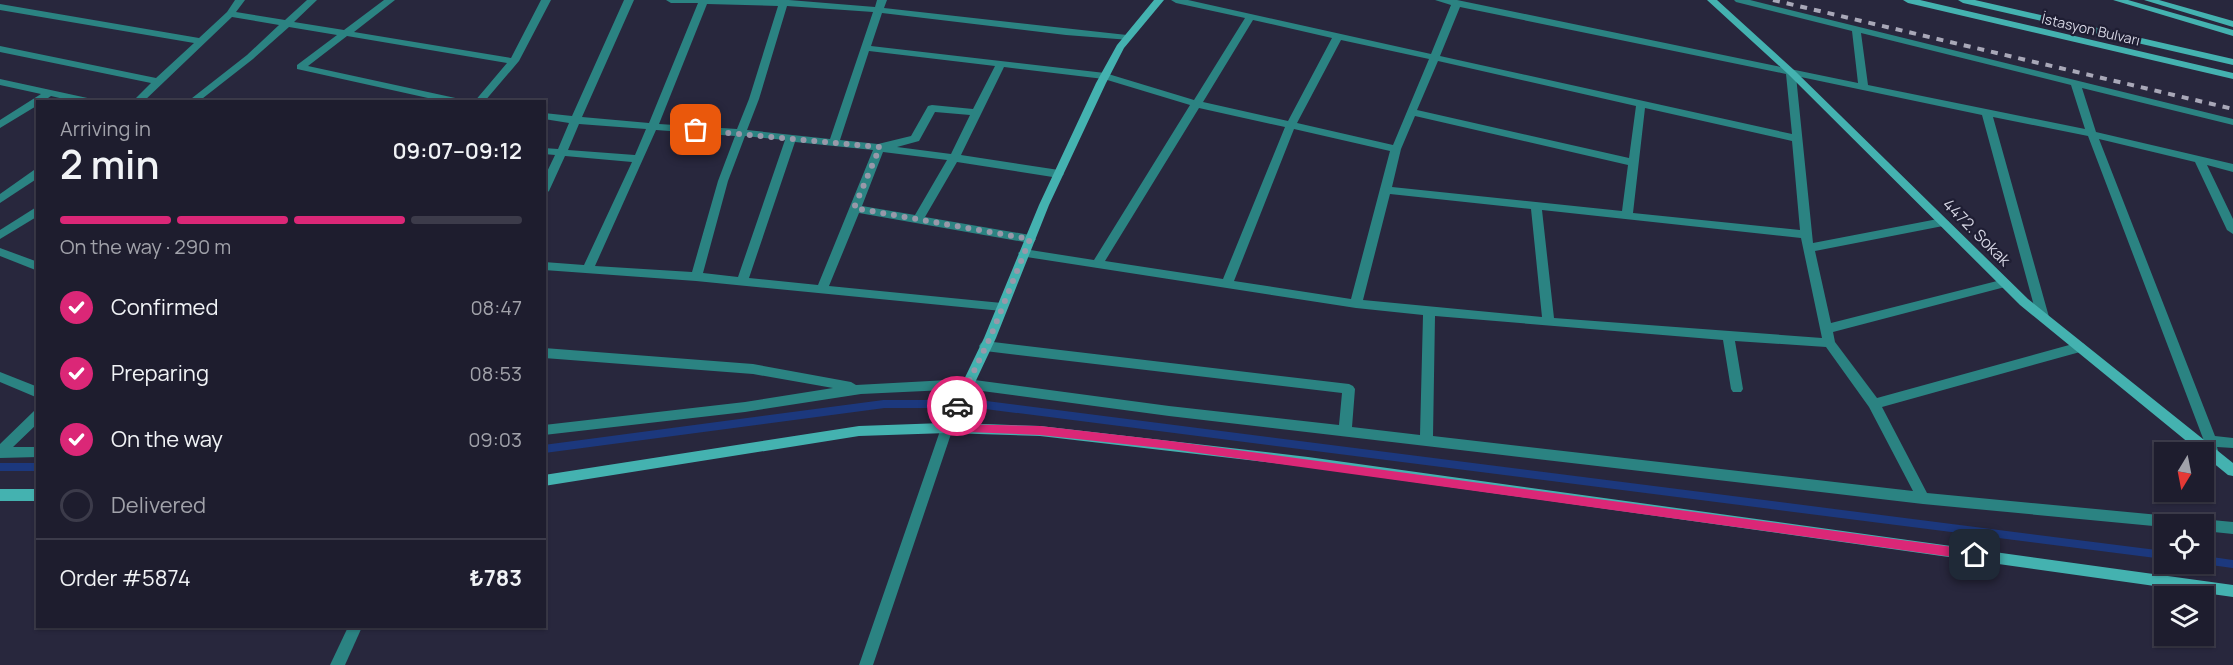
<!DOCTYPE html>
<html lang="en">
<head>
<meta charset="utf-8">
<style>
  body { margin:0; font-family:Manrope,sans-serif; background:#262636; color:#f1f3f6; height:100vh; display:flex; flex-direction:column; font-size:22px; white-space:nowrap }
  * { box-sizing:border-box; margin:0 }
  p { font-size:20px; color:#a1a2aa }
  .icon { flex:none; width:33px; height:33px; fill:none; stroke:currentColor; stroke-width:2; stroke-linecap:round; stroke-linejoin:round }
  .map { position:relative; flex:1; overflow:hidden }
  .sheet { position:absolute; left:36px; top:100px; width:510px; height:528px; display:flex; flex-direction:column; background:#1e1d2e; border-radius:0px; box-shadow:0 2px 4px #0004,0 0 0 2px #3c3b4a }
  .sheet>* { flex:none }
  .needle { width:39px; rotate:190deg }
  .fabs { position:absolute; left:2154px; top:442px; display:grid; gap:12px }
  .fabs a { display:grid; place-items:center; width:60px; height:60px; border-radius:0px; background:#1e1d2e; box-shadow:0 2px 4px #0004,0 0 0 2px #3c3b4a; font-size:30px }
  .pin { position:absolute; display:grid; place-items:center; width:51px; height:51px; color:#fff; margin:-26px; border-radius:12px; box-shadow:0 3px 9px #0006 }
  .courier { position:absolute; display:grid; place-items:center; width:60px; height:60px; margin:-30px; border:4px solid #db2777; border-radius:50%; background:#fff; color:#222; box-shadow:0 2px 8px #0007 }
  .headline em { font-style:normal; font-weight:600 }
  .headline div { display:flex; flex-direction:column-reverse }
  .headline { display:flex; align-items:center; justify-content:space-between; height:102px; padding:0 24px }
  h1 { font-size:39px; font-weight:600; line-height:45px }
  .bar { display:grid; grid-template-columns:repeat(4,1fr); gap:9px 6px; align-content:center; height:72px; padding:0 24px }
  .bar i { height:8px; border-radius:4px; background:#3c3b4a }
  .bar .on { background:#db2777 }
  .bar p { grid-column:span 4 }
  .line { display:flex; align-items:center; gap:15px; padding:0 24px; border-top:2px solid #3c3b4a }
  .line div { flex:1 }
  ol { padding:0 24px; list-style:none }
  li { display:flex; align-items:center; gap:18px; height:66px }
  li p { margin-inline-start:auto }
  li .icon { padding:6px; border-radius:50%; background:#db2777; color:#fff; stroke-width:4 }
  li:last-child { color:#a1a2aa }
  li i { width:33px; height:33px; border:3px solid #3c3b4a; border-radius:50% }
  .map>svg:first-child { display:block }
</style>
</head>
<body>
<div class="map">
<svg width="2233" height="665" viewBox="0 0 2233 665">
  <rect width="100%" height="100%" fill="#28273d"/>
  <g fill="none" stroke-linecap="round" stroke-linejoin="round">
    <g stroke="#1c387d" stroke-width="8">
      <path d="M978,404L2164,555"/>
      <path d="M544,449L884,404H936"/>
      <path d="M0,467H38"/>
      <path d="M2204,560L2233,564"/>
    </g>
    <g fill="#2b8382" fill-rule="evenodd">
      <path d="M235,0H245L236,12L285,20L307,0H317L294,22L344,30L384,0H395L354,32L511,58L541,0H551L519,61L484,102H474L507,63L347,36L308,66L460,99L465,102H446L297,69V65L337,35L289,27L253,59L198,102H187L247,55L279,25L232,17L143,102H132L151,83L0,52V46L156,78L194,43L0,10V4L199,38L227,12Z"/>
      <path d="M624,0H634L582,117L649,123L698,3H671L666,0H789L875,7L877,0H887L884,8L1127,35L1130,36V40L1066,35L882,13L871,46L1105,73L1194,100L1245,18L1176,3L1171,0H1188L1431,54L1451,5L1435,0H1457L1858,83L1852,31L1736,2L1734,0H1750L2233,119V125L2082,88L2096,132L2233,164V172L2207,165L2233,219V234L2227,230L2195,162L2099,139L2215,436L2233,438V448L2217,447L2219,454L2217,458L2212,459L2207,458L2204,441L2088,136L1993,117L2049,317L2043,321L2037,317L1982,115L1796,76L1813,243L1943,218L1949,222L1943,226L1815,251L1831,323L2005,279L2011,283L2005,287L1833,332L1835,342L1877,398L2080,342L2084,344L2086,347L2084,350L2080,352L1882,407L1927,493L2233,522V534L2204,531V525H2164V527L1923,504L1426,446L1169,416L967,389L861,394L745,412L544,435V425L745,402L833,388L753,374L544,358V348L753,364L851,382L856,385L967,379L1169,406L1339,425L1342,393L985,351L981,349L979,346L981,343L985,341L1349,384L1353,386L1355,389L1352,427L1420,435L1423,315L1356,308L1020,256L1018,253L1024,249L1094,260L1190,105L1104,79L1004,67L961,155L1059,170L1064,174L1059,178L957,162L925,217L1030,235L1036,239L1034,242L1030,243L859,213L829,286L1002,303L1006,304L1008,307L1006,310L1002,311L696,281L544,270V262L584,265L632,162L565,156L549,191L544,195V178L555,155L544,154V148L558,149L569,123L544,119V113L572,116ZM707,4L778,6L749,99L737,129L659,124ZM787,6L873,12L830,139L747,130L759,99ZM1460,7L1786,74L1792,134L1440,56ZM1253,20L1332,38L1288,121L1203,102ZM1861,33L2071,85L2085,129L1868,85ZM1341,40L1429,59L1393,145L1297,123ZM869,51L995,66L973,109L932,105L928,106L911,136L878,144L840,140ZM1438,61L1636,106L1629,158L1417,110ZM1199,108L1285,127L1223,279L1105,261ZM1645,108L1792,141L1800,230L1633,213ZM935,112L970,115L951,154L897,147L919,141ZM1415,116L1628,165L1622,211L1392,187L1401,149ZM579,124L646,129L635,155L568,150ZM1294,129L1390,151L1351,299L1234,281ZM656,130L735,136L718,181L692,272L595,266ZM745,136L785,140L738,277L703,273L728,181ZM795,142L873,150L818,285L749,278ZM883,152L947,160L915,215L862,206ZM1390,194L1531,209L1542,317L1363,300ZM1542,210L1801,238L1822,338L1554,318ZM1435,316L1723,340L1731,389L1733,392H1741L1743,389L1735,341L1826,347L1869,407L1913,491L1433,436Z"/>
      <path d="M0,79L92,99L97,102H77L51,96L42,102H38V105L0,128V120L41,94L0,85Z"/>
      <path d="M34,170H38V178L0,203V194Z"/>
      <path d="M38,206V216L0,239V230Z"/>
      <path d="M0,248L38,262V271L0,256Z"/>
      <path d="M0,372L38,387V398L0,382Z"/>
      <path d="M38,410V423L13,447H38V457L0,458V444L34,411Z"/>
      <path d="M947,423L952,424L953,428L873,665H859L941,428L942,424Z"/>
      <path d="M348,627H362L345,665H330Z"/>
    </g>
    <g fill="#44b2b0" fill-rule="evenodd">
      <path d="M1154,0H1164L1124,48L1106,83L1049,205L996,338L956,423L1040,426L1308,457L2233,585V597L1308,467L1040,436L947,433L859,436L544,486V475L859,426L943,423L984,338L1039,205L1096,83L1117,45Z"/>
      <path d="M1707,0H1717L1794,70L2028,299L2233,463V476L2228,475L2020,305L1788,74Z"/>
      <path d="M1903,0H1920L2233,73V79L1908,3Z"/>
      <path d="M1958,0H1975L2233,59V65L1963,3Z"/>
      <path d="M2113,0H2128L2233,30V36Z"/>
      <path d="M2144,0H2159L2233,21V27Z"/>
      <rect x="0" y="489" width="38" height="12"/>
    </g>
    <path stroke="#a9a8b8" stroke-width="4" stroke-dasharray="7 7" stroke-linecap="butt" d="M1773,0L2233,109"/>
  </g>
  <path fill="#db2777" d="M957,402L962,406L954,424L1040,426L1170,441L1975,550L1980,555L1975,560L1170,449L1040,435L943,431L941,428L953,403Z"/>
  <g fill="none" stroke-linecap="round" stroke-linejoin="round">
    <path stroke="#9898a9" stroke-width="6" stroke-dasharray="0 10.8" d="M696,130L880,147L854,208L1030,239L990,338L957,406"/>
  </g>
  <g text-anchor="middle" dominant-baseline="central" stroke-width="4.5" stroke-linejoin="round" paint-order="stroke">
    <g font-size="14" fill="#d5d5e3" stroke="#1f1e33">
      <text transform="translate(2091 29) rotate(13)">İstasyon Bulvarı</text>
    </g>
    <g font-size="16" fill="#d5d5e3" stroke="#1f1e33">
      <text transform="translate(1977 232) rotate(45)">4472. Sokak</text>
    </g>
  </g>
</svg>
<div class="fabs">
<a><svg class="needle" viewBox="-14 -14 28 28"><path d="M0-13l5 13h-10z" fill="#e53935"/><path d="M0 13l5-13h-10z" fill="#a1a2aa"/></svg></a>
<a><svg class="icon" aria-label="locate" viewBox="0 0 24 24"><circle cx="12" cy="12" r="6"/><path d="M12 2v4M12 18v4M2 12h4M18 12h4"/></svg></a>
<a><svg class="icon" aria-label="layers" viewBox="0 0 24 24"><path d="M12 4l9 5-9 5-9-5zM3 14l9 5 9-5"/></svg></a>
</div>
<div class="pin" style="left:696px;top:130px;background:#ea580c"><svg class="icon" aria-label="bag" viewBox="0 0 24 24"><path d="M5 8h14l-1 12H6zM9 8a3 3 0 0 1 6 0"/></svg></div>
<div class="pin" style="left:1975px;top:555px;background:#1f2937"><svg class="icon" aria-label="home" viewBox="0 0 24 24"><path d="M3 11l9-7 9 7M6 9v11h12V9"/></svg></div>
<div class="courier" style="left:957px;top:406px"><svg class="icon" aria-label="car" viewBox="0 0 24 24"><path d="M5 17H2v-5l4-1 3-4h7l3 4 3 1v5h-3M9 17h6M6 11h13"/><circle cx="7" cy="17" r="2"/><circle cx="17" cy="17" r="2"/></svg></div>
<section class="sheet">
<div class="headline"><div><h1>2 min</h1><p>Arriving in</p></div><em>09:07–09:12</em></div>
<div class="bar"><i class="on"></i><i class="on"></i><i class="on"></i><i></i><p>On the way · 290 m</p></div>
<ol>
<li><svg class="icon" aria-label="check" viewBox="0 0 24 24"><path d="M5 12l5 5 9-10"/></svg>Confirmed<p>08:47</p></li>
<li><svg class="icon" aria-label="check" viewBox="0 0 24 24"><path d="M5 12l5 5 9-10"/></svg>Preparing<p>08:53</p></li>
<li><svg class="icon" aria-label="check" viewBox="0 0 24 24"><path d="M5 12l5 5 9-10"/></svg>On the way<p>09:03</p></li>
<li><i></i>Delivered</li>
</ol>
<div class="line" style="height:78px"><div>Order #5874</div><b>₺783</b></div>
</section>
</div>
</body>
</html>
